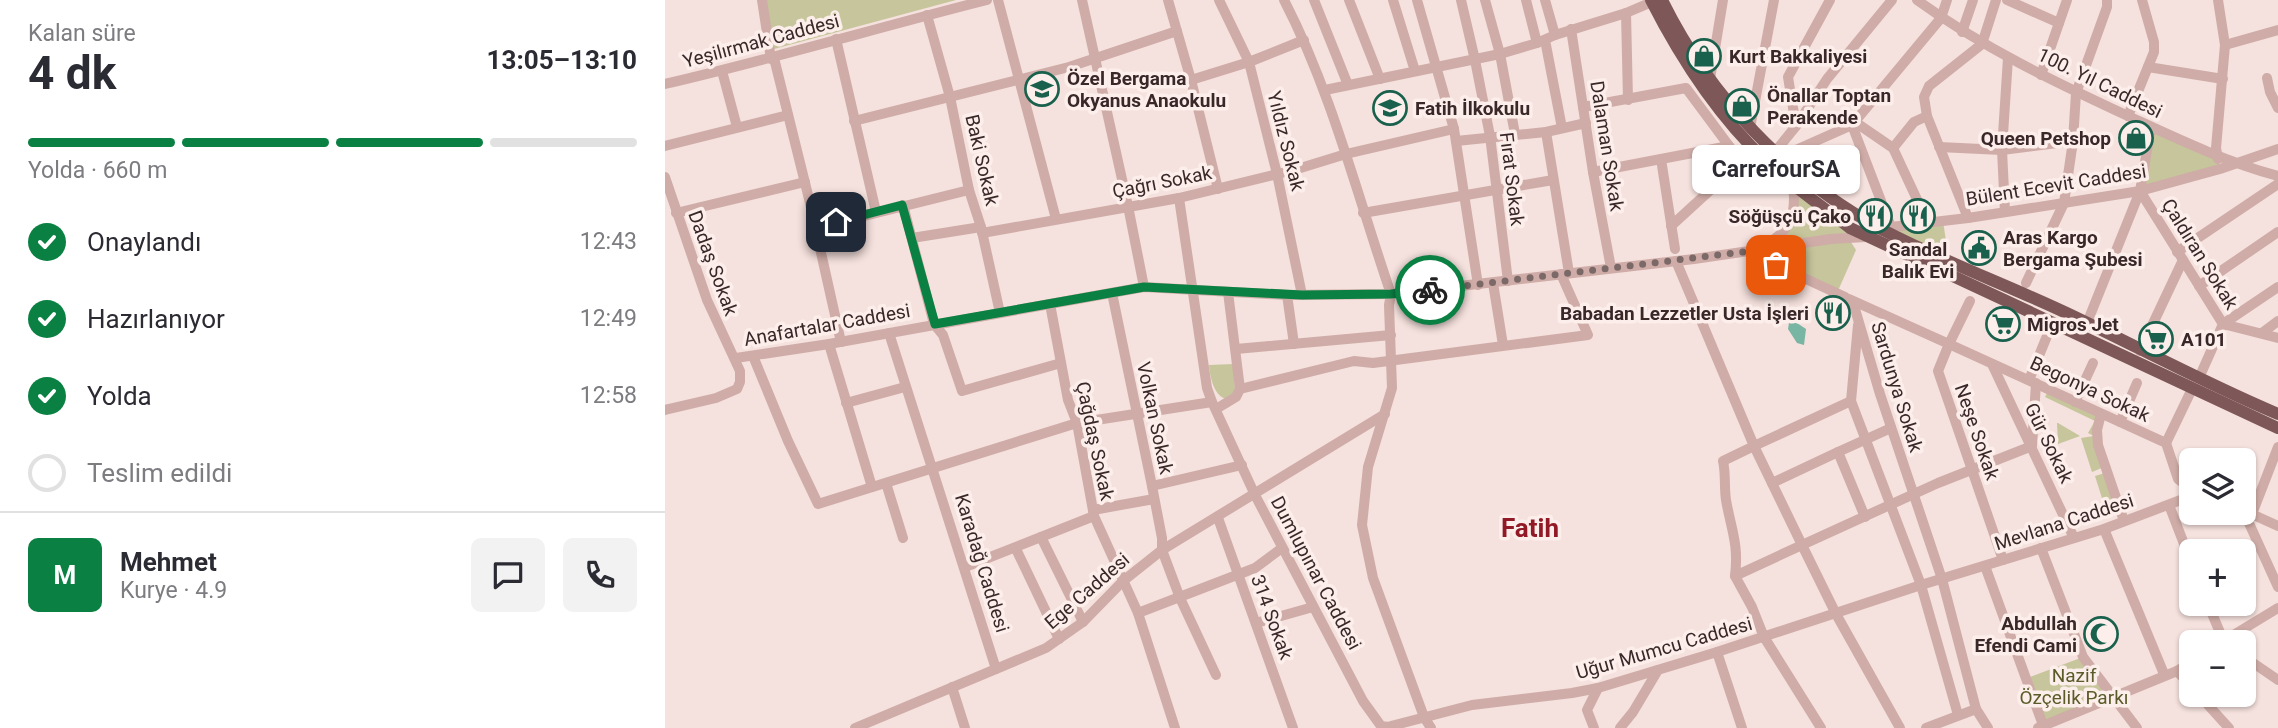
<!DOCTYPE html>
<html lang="tr">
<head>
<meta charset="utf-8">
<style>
  body { margin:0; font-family:Roboto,sans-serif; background:#f2f2f3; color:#2b2b33; height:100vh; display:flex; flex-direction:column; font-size:26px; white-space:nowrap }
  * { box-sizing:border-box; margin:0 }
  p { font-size:23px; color:#7c7c81 }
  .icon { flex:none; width:38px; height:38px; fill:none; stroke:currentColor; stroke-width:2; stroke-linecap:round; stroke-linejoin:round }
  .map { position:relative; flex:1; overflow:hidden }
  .sheet { display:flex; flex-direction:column; background:#fff; width:665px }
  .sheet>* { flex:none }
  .tools { position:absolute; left:1514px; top:448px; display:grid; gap:14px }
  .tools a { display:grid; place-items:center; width:77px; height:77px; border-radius:10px; background:#fff; box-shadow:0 2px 5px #0004; font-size:35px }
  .pin { position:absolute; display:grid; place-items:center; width:60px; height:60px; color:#fff; margin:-30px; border-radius:14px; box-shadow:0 4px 10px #0006 }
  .courier { position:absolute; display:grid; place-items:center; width:70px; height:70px; margin:-35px; border:5px solid #0b8043; border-radius:50%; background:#fff; color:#222; box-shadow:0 2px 9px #0007 }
  .bubble { position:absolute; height:49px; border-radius:10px; background:#fff; box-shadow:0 2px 5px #0004; font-size:23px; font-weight:700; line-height:49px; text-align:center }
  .summary em { font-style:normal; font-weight:700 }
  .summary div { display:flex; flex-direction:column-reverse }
  .summary { display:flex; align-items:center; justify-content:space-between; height:119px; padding:0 28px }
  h1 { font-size:46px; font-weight:700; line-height:52px }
  .bar { display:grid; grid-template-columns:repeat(4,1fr); gap:10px 7px; align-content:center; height:84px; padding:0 28px }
  .bar i { height:9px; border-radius:5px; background:#e1e1e2 }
  .bar .on { background:#0b8043 }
  .bar p { grid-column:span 4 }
  .line { display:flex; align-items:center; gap:18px; padding:0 28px; border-top:2px solid #e1e1e2 }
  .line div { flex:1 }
  .round { display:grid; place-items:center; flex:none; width:74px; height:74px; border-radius:10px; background:#f2f2f3 }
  ol { padding:0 28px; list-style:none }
  li { display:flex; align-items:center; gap:21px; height:77px }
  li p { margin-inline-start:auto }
  li .icon { padding:7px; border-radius:50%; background:#0b8043; color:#fff; stroke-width:4 }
  li:last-child { color:#7c7c81 }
  li i { width:38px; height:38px; border:4px solid #e1e1e2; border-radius:50% }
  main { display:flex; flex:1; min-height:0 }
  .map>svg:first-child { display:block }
</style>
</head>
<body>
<main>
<section class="sheet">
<div class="summary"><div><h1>4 dk</h1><p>Kalan süre</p></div><em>13:05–13:10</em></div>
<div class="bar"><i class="on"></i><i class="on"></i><i class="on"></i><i></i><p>Yolda · 660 m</p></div>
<ol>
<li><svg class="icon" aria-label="check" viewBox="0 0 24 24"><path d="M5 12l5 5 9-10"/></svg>Onaylandı<p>12:43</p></li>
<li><svg class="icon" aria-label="check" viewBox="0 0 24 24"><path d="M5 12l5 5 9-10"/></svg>Hazırlanıyor<p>12:49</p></li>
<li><svg class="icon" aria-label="check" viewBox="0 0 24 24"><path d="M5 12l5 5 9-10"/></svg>Yolda<p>12:58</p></li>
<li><i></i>Teslim edildi</li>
</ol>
<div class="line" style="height:126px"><b class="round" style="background:#0b8043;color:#fff">M</b><div><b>Mehmet</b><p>Kurye · 4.9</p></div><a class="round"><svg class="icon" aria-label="chat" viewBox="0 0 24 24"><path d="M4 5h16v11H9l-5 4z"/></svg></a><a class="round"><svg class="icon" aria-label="phone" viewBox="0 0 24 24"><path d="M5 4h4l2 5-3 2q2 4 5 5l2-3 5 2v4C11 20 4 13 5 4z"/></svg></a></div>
</section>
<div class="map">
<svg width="1613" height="728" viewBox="0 0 1613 728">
  <rect width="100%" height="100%" fill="#f5e1dd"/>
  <g fill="#c6c59b">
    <path d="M101,0H291L109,49Z"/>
    <path d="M1486,127L1552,155L1555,169L1475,191Z"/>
    <path d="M1128,184L1188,230L1169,238L1184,239L1191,250L1172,293L1111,265L1115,247L1086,251L1125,224Z"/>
    <path d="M1278,221L1284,261L1226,227Z"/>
    <path d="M569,364L570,392L562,399C549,397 545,377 544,365Z"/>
    <path d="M1383,391L1434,415L1439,467L1427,472L1416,438L1429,436L1423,433L1430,421L1380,397Z"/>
    <path d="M1392,423H1393L1415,436L1393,444Z"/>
    <path d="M1440,473L1454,511L1442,514L1430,476Z"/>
    <path d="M1418,657L1449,697L1378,725L1360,679Z"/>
  </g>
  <path fill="#79b5a3" d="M1129,321L1141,329L1139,345L1132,343L1123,329L1124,323Z"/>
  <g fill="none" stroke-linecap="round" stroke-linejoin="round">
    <g stroke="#cfaca7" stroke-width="10">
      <path d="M97,0L106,59"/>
      <path d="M333,0L391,219"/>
      <path d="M417,0L463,206L479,287"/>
      <path d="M503,0L526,80L553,189"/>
      <path d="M554,0L584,62L612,174L637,295"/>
      <path d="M619,0C667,93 692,195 726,294L724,305L727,388L703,467L697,525L708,578L759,717L766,728"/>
      <path d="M649,0L683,85"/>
      <path d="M684,0L715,79"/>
      <path d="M728,0L750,71"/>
      <path d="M752,0L789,129L813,285"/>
      <path d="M796,0L810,60L825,136L843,281"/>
      <path d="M820,0L835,54L850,134"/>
      <path d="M861,0L872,43"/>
      <path d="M880,0L890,35"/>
      <path d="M1252,0C1318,48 1390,82 1463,116C1513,139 1561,162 1613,176"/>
      <path d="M1342,0L1394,23"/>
      <path d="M1553,0L1560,45L1551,148L1553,159"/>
      <path d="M961,13L963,100"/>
      <path d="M262,15L285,97L304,190L316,227L335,313"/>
      <path d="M906,29L928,172L946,268"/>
      <path d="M1297,32L1308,0"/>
      <path d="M171,39L211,212"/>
      <path d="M880,40L897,128"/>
      <path d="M1560,45L1613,30"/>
      <path d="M109,58L144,199L176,342"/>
      <path d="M1483,67L1558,79"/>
      <path d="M57,71L72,127"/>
      <path d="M1376,75L1402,0"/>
      <path d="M1602,78L1605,92L1613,108"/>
      <path d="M1045,79L1058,0"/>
      <path d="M526,80L584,62L639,40"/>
      <path d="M0,84C108,59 215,27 322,0"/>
      <path d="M660,90L835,54L872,43L890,35L961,13L987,2"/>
      <path d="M918,107L1021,88L1076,162L1006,226"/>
      <path d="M1463,116L1489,52V42L1477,0"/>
      <path d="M189,121L404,67L512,31"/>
      <path d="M1190,122L1228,148L1263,223"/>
      <path d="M1187,125L1226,227"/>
      <path d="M1131,126L1162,79L1227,0"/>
      <path d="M1085,128L1109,0"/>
      <path d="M881,132L904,273"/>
      <path d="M791,141L881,132L921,123"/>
      <path d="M0,146L123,115"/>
      <path d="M1274,147L1337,150L1408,141"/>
      <path d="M1228,148L1249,122L1262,116"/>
      <path d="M1110,152L1131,126L1123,77L1165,0"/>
      <path d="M1115,157L1187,125L1276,18L1282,0"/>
      <path d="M996,159L1010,249"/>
      <path d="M928,172L1064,146"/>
      <path d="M0,177L42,300L75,371V382L72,389L51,398L0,410"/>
      <path d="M1475,191L1558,324L1613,338"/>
      <path d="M514,198L542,388L547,402L590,495L698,701L716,726L731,728"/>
      <path d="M238,205L269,324L278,335L297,391L396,363"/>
      <path d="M1340,212L1337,150L1343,58"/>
      <path d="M11,213L140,182"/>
      <path d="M698,213L888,180"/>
      <path d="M1303,218L1262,116L1259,97L1264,86L1317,44L1331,0"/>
      <path d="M151,228L304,190"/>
      <path d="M317,233L514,198L629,170L681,154L789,129"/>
      <path d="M247,238L316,227"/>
      <path d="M1096,247C1125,233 1132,216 1128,184"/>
      <path d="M1115,247L1111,265L1180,297L1190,309L1215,394L1277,579L1311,709L1323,728"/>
      <path d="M1087,252L1111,265"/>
      <path d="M1512,252L1613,184"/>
      <path d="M1011,261L1089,446L1058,461C1061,474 1059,487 1061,500C1066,529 1074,544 1070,576"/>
      <path d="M828,283L838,345"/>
      <path d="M1361,283L1399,203L1408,141L1411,93L1442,7V0"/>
      <path d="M1534,286L1613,232"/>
      <path d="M447,293L487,486L497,538V550L515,598L551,675"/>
      <path d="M622,295L629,344"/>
      <path d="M1184,299L1284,344L1273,371L1338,560"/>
      <path d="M1305,301L1284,344L1501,443L1513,479L1526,489"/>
      <path d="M385,304L403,400L412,423L429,516L473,613L510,728"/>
      <path d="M1422,323L1475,191L1486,127"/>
      <path d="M1558,324L1613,287"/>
      <path d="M1193,325L1186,401L1256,585L1293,715"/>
      <path d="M224,333L331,669"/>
      <path d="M1597,333L1613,321"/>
      <path d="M164,344L207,487"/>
      <path d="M571,349L726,335"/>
      <path d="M1475,351L1518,260"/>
      <path d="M88,356L123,441L153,504L412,423L547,402"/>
      <path d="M71,358L164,344L479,287L622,295L726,294L1029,259L1166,239L1200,237L1226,227L1303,218L1475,191L1555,169L1613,149"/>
      <path d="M1327,364L1409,538"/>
      <path d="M1534,378L1558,324"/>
      <path d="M1364,380L1382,336"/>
      <path d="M575,389L689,361L708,363L923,335L896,274"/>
      <path d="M1410,402L1428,363"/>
      <path d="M181,403L240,387"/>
      <path d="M551,409L571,397L575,389L563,292"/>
      <path d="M1436,414L1432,430L1433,445L1459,521"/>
      <path d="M1455,422L1472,383"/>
      <path d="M1501,443L1527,389"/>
      <path d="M221,483L238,538"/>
      <path d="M1107,483L1173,452"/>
      <path d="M487,486L577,465"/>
      <path d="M1504,505L1526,562"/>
      <path d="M428,510L489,499"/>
      <path d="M1578,510L1613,587"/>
      <path d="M1582,512L1613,526"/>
      <path d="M1587,514L1613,447"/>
      <path d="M1200,517L1173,452L1226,428"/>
      <path d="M553,518L628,728"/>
      <path d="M1439,529L1499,674"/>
      <path d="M376,537L418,622"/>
      <path d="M1376,548L1418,657L1472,728"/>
      <path d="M351,549L394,639"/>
      <path d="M1320,566L1378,725"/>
      <path d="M300,567L429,516"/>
      <path d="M1543,604L1559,642"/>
      <path d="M473,613L590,568L617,548"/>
      <path d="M591,623L648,607"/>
      <path d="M1557,642L1613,608"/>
      <path d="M1052,652L1077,728"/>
      <path d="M1578,656L1613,680"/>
      <path d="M1512,671L1526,686"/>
      <path d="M287,687L300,728"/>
      <path d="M1534,695L1564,728"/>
      <path d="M726,726L807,705L907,693L933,688L1052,652L1256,585L1439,529L1521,498L1524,488"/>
      <path d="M190,728L381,648L418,622L458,581L497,550L720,414"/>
      <path d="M929,728L922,710L933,688"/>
      <path d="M955,728L968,712L993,670"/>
      <path d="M1156,728L1099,637L1087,607L1070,576L1137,545L1089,446L1186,401"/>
      <path d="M1235,728L1171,614L1137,545L1273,483L1367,446L1371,383"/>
      <path d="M1261,728L1311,709"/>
      <path d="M1373,728L1512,671L1526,662"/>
    </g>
    <g stroke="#7e5858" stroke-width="12">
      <path d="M986,0C1016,59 1052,115 1101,161C1127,186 1157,206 1185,228L1613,428"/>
      <path d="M997,0C1044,96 1123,179 1218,230C1281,263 1348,287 1412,318C1479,350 1544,385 1613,414"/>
    </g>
  </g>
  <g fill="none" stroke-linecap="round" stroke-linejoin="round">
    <path stroke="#7b6968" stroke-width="7" stroke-dasharray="0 12.6" d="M765,290L1086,251L1111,265"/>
    <path stroke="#0b8043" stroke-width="9" d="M171,222L237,205L270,324L479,287L637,295L726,294L765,290"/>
  </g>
  <defs>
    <g id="shop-ring" transform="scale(1.75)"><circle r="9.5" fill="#fceeea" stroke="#19614d" stroke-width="1.5"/><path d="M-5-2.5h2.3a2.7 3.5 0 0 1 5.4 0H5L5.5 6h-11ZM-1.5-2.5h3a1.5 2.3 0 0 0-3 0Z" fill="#19614d"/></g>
    <g id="school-ring" transform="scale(1.75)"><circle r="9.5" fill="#fceeea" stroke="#19614d" stroke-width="1.5"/><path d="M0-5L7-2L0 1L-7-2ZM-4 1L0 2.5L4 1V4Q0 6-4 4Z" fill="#19614d"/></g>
    <g id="restaurant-ring" transform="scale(1.75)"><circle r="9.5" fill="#fceeea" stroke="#19614d" stroke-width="1.5"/><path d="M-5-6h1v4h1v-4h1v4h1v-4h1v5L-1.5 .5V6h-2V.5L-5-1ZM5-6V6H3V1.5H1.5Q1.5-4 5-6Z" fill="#19614d"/></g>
    <g id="civic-ring" transform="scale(1.75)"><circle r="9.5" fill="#fceeea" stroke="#19614d" stroke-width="1.5"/><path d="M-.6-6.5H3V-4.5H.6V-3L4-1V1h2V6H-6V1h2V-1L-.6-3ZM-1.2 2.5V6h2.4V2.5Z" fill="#19614d"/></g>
    <g id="supermarket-ring" transform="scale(1.75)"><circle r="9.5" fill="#fceeea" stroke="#19614d" stroke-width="1.5"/><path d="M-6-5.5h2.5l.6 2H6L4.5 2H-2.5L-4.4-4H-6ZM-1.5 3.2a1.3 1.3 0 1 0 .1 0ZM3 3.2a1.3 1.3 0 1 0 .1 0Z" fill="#19614d"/></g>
    <g id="mosque-ring" transform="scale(1.75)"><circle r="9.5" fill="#fceeea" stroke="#19614d" stroke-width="1.5"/><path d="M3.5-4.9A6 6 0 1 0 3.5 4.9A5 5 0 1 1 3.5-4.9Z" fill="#19614d"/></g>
  </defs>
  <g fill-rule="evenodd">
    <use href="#shop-ring" x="1039" y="56"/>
    <use href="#school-ring" x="377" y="89"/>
    <use href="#shop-ring" x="1077" y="106"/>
    <use href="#school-ring" x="725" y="108"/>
    <use href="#shop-ring" x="1471" y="138"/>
    <use href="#restaurant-ring" x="1210" y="216"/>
    <use href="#restaurant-ring" x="1253" y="216"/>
    <use href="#civic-ring" x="1314" y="248"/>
    <use href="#restaurant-ring" x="1168" y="313"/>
    <use href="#supermarket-ring" x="1338" y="324"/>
    <use href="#supermarket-ring" x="1491" y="339"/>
    <use href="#mosque-ring" x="1436" y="634"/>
  </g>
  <g text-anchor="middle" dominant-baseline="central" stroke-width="7" stroke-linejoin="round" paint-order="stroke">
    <g font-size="19" fill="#3a2829" stroke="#fceeea">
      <text transform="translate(96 41) rotate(-15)">Yeşilırmak Caddesi</text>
      <text transform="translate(1435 83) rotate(26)">100. Yıl Caddesi</text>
      <text transform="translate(621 141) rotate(76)">Yıldız Sokak</text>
      <text transform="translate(942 146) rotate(81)">Dalaman Sokak</text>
      <text transform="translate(317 160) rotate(77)">Baki Sokak</text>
      <text transform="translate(847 179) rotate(83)">Fırat Sokak</text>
      <text transform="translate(497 182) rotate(-11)">Çağrı Sokak</text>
      <text transform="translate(1391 185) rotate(-9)">Bülent Ecevit Caddesi</text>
      <text transform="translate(1535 254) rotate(58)">Çaldıran Sokak</text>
      <text transform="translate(48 263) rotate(70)">Dadaş Sokak</text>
      <text transform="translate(162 325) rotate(-10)">Anafartalar Caddesi</text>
      <text transform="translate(1232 387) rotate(73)">Sardunya Sokak</text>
      <text transform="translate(1425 389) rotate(25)">Begonya Sokak</text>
      <text transform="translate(490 418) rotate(78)">Volkan Sokak</text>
      <text transform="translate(1312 432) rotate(71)">Neşe Sokak</text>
      <text transform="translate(430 441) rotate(78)">Çağdaş Sokak</text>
      <text transform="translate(1384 443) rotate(64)">Gür Sokak</text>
      <text transform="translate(1399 522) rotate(-18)">Mevlana Caddesi</text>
      <text transform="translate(317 563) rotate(73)">Karadağ Caddesi</text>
      <text transform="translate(651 573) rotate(62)">Dumlupınar Caddesi</text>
      <text transform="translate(422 591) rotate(-41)">Ege Caddesi</text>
      <text transform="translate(607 617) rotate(70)">314 Sokak</text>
      <text transform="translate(999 648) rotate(-16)">Uğur Mumcu Caddesi</text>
    </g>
    <g font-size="19" font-weight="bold" fill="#3a2829" stroke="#fceeea" text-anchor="start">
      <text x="1064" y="56">Kurt Bakkaliyesi</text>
      <text x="402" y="78">Özel Bergama<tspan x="402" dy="22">Okyanus Anaokulu</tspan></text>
      <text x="1102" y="95">Önallar Toptan<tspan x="1102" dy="22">Perakende</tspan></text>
      <text x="750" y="108">Fatih İlkokulu</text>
      <text x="1446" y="138" text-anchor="end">Queen Petshop</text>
      <text x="1186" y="216" text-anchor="end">Söğüşçü Çako</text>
      <text x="1338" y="237">Aras Kargo<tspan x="1338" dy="22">Bergama Şubesi</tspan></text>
      <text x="1253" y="249" text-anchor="middle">Sandal<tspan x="1253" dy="22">Balık Evi</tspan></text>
      <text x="1144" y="313" text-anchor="end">Babadan Lezzetler Usta İşleri</text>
      <text x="1362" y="324">Migros Jet</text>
      <text x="1516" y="339">A101</text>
      <text x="1412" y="623" text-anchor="end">Abdullah<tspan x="1412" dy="22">Efendi Cami</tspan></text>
    </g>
    <g font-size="19" fill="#5a5b29" stroke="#fceeea">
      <text x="1409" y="675">Nazif<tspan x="1409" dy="22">Özçelik Parkı</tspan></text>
    </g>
    <g font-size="26" font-weight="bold" fill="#921926" stroke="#fceeea">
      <text x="865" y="528">Fatih</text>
    </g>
  </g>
</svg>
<div class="tools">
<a><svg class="icon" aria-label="layers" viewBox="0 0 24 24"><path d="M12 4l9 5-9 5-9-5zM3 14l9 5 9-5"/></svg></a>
<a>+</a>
<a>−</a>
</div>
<div class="pin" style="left:1111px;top:265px;background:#ea580c"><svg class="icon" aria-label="bag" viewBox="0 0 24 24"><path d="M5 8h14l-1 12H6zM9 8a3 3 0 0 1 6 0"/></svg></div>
<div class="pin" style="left:171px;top:222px;background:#1f2937"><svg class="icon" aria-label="home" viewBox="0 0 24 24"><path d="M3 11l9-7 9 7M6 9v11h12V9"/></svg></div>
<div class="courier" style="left:765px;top:290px"><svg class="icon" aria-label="bike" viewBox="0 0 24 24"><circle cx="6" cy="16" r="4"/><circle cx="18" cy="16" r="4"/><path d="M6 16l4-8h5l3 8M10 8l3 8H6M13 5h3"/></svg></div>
<div class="bubble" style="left:1027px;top:145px;width:168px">CarrefourSA</div>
</div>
</main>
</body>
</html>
